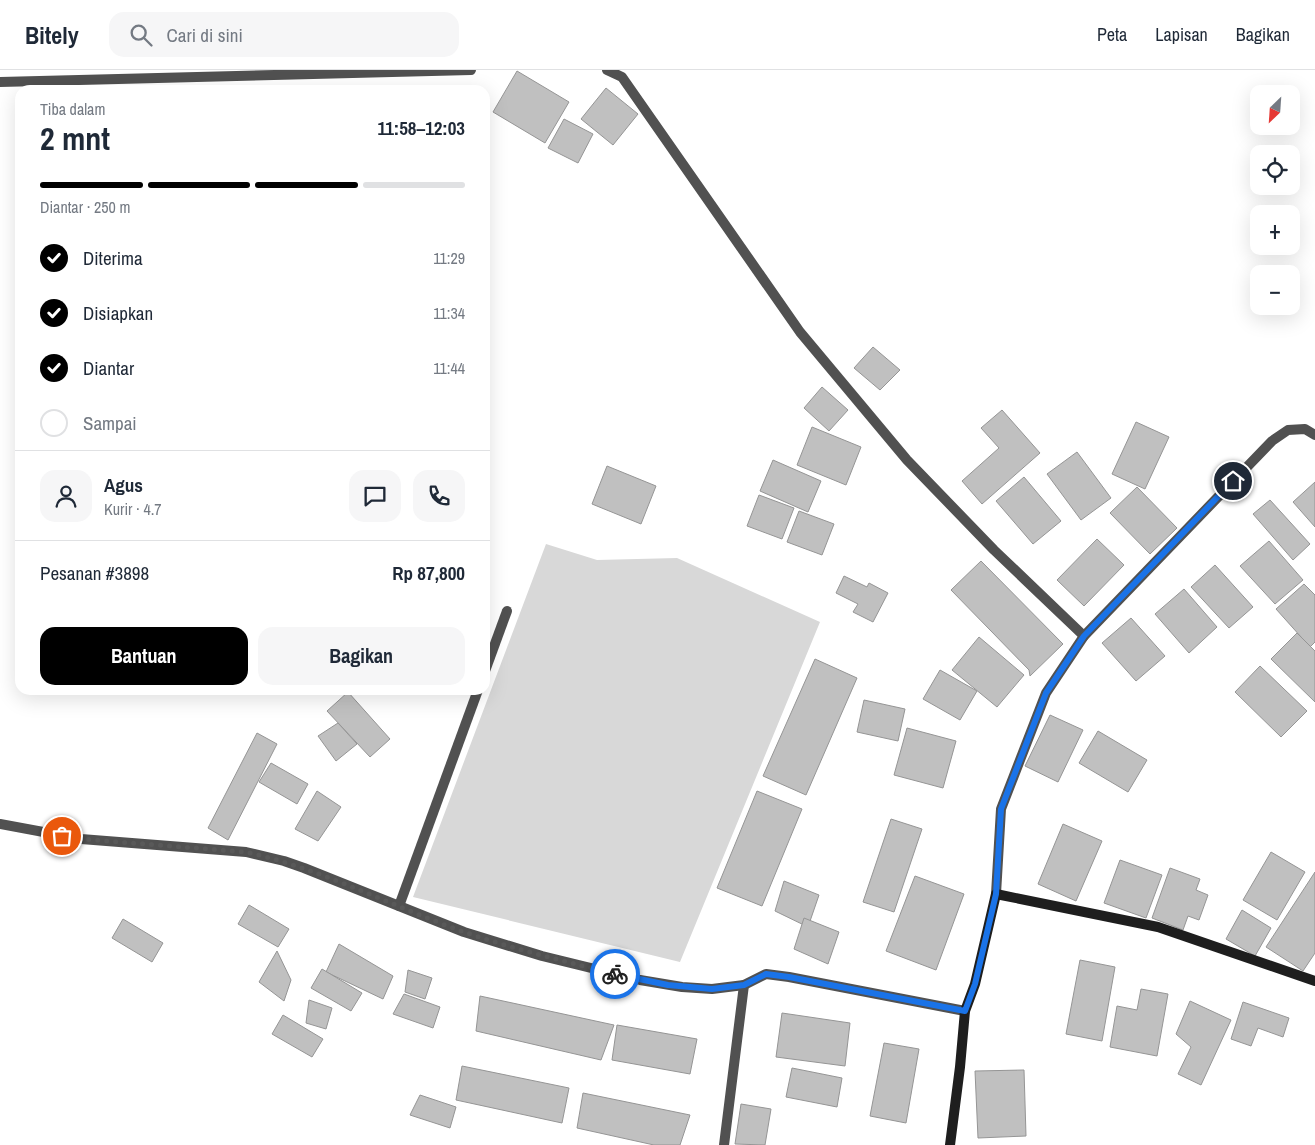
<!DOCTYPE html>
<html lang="id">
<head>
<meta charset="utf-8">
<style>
  body { margin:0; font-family:"Archivo Narrow",sans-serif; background:#f6f6f7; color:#1f2937; height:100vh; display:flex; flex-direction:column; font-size:19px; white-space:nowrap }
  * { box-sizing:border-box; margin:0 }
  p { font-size:16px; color:#747a83 }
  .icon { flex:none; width:28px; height:28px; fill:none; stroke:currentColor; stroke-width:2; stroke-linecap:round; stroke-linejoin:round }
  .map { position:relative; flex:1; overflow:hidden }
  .panel { position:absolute; left:15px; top:15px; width:475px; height:610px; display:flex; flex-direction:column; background:#fff; border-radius:15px; box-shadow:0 5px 20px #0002 }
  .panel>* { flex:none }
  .needle { width:32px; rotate:205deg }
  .tools { position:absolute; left:1250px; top:15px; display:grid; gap:10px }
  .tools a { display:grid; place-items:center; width:50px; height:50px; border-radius:10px; background:#fff; box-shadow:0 5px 20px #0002; font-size:25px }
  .pin { position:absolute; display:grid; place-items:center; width:42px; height:42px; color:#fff; margin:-21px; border:2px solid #fff; border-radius:50%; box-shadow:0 1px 5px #0007 }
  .courier { position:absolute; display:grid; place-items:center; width:50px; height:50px; margin:-25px; border:4px solid #1a73e8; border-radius:50%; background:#fff; color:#222; box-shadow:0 1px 6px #0007 }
  .headline em { font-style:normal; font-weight:700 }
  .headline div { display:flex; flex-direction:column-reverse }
  .headline { display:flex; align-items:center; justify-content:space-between; height:85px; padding:0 25px }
  h1 { font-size:32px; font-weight:700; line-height:38px }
  .bar { display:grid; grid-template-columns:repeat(4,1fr); gap:8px 5px; align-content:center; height:60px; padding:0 25px }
  .bar i { height:6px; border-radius:4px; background:#e0e1e3 }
  .bar .selected { background:#000 }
  .bar p { grid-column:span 4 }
  .line { display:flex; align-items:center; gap:12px; padding:0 25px; border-top:1px solid #e0e1e3 }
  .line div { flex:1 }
  .round { display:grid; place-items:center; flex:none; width:52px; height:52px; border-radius:15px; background:#f6f6f7 }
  ol { padding:0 25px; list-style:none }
  li { display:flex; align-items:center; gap:15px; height:55px }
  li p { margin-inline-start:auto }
  li .icon { padding:5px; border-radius:50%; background:#000; color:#fff; stroke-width:4 }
  li:last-child { color:#747a83 }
  li i { width:28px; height:28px; border:2px solid #e0e1e3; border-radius:50% }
  .action { display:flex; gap:10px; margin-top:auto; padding:10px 25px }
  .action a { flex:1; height:58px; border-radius:15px; background:#000; color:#fff; font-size:20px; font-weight:700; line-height:58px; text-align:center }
  .action a+a { background:#f6f6f7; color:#1f2937 }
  header { display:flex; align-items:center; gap:30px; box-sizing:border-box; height:70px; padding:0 25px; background:#fff; border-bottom:1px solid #e0e1e3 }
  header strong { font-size:24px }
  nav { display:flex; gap:28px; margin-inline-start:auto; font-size:18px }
  .search { width:350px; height:45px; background:#f6f6f7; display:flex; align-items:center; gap:12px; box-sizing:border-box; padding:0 18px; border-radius:15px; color:#747a83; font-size:19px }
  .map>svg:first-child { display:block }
</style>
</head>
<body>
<header>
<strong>Bitely</strong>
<div class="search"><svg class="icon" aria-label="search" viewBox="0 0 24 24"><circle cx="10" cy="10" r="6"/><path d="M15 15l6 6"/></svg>Cari di sini</div>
<nav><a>Peta</a><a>Lapisan</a><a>Bagikan</a></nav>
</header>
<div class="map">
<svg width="1315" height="1075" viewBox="0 0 1315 1075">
  <rect width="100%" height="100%" fill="#fff"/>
  <path fill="#d8d8d8" d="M546,474L597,490L677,488L820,552L680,892L413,827Z"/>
  <g fill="#c0c0c0" stroke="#959595">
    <path d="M517,1L569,32L545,73L493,42Z"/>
    <path d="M606,18L638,44L613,75L581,49Z"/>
    <path d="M564,49L593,64L578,93L548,78Z"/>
    <path d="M873,277L900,300L880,320L854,298Z"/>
    <path d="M822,317L848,340L829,361L804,338Z"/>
    <path d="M1002,340L1040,383L982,434L962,411L999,378L981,358Z"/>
    <path d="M1136,352L1169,367L1145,419L1112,404Z"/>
    <path d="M812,357L861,377L846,415L797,395Z"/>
    <path d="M1077,382L1111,428L1081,450L1047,404Z"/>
    <path d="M773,390L821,411L808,442L760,421Z"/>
    <path d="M607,396L656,416L641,454L592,434Z"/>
    <path d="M1024,407L1061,451L1033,474L996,431Z"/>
    <path d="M1315,412V457L1293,432Z"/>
    <path d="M1137,417L1177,458L1150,484L1110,443Z"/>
    <path d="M759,425L794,438L782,469L747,456Z"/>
    <path d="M1270,430L1310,474L1293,490L1253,444Z"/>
    <path d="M799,441L834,454L822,485L787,472Z"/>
    <path d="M1097,469L1124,495L1084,536L1057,510Z"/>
    <path d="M1269,471L1303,510L1275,534L1240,496Z"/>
    <path d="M981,491L1063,574L1030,606L1029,600L951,520Z"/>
    <path d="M1215,495L1253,537L1229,558L1191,517Z"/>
    <path d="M844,506L867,517L869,513L888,523L873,552L853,542L858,534L836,523Z"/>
    <path d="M1304,514L1315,525V572L1310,577L1276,539Z"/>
    <path d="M1184,519L1217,557L1189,583L1155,544Z"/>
    <path d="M1131,548L1165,586L1136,611L1102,573Z"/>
    <path d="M1297,563L1315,581V632L1271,589Z"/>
    <path d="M979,567L1024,605L997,637L952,600Z"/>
    <path d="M815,589L857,608L806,725L763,706Z"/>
    <path d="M1260,596L1307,641L1281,667L1235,622Z"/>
    <path d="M940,600L977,621L960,650L923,629Z"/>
    <path d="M348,622L390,669L370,687L327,641Z"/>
    <path d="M864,630L905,639L898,671L857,662Z"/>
    <path d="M1050,645L1083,660L1058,712L1025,696Z"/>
    <path d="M338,653L357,674L336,691L318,666Z"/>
    <path d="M907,658L956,671L943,718L894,705Z"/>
    <path d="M1098,661L1147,690L1128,722L1079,693Z"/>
    <path d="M257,663L277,674L228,770L208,758Z"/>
    <path d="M271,693L308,714L297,734L259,712Z"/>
    <path d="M317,721L341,737L318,771L295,759Z"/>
    <path d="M757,721L802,739L762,836L717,818Z"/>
    <path d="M891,749L922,759L894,842L863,832Z"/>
    <path d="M1063,754L1102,771L1076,831L1038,814Z"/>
    <path d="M1271,782L1305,802L1277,850L1243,830Z"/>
    <path d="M1120,790L1162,805L1146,848L1104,833Z"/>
    <path d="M1170,798L1200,809L1196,820L1208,825L1199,850L1188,846L1183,860L1152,848Z"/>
    <path d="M1315,802V883L1303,901L1266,877Z"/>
    <path d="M915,806L964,824L936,900L886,881Z"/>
    <path d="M784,811L819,825L808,857L775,841Z"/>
    <path d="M249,835L289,859L278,877L238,854Z"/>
    <path d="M1242,840L1271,858L1255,886L1226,869Z"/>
    <path d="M804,848L839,862L828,894L794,879Z"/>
    <path d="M123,849L163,873L152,892L112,868Z"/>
    <path d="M339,874L393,906L383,929L326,902Z"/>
    <path d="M277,881L291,910L284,931L259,912Z"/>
    <path d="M1080,890L1115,897L1102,971L1066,964Z"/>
    <path d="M322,899L362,923L351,941L311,918Z"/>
    <path d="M408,900L432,908L425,929L405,922Z"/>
    <path d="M1141,919L1168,924L1157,986L1110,977L1117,936L1137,940Z"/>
    <path d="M404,924L440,937L433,958L393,944Z"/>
    <path d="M480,926L614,955L601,990L476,961Z"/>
    <path d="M309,930L332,938L326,959L306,953Z"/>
    <path d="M1190,931L1231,950L1201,1015L1178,1004L1191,977L1176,964Z"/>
    <path d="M1243,932L1289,948L1283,967L1258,958L1251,976L1231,969Z"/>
    <path d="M782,943L850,953L845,996L776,987Z"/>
    <path d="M283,945L323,969L312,987L272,964Z"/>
    <path d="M617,955L697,969L690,1004L612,990Z"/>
    <path d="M884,973L919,979L906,1053L870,1046Z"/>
    <path d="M462,996L569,1018L562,1053L456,1030Z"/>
    <path d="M792,998L842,1008L837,1037L786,1027Z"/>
    <path d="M1024,1000L1026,1066L978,1068L975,1001Z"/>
    <path d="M583,1023L690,1045L680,1075H654L577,1058Z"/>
    <path d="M420,1025L456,1037L450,1058L410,1045Z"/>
    <path d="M741,1034L771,1039L765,1075L735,1074Z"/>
  </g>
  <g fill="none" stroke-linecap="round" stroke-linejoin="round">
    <g stroke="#515151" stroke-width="10">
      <path d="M607,0L622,7L800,262L907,390L994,480L1084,566"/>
      <path d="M0,12L471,0"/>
      <path d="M485,601L507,541"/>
      <path d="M0,754L81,769L246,782L284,791L304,798L464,862L542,886L640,910L682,917L712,919L744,915L766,904L789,907L965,941"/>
      <path d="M996,824L1001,739L1046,623L1084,566L1272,371L1288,360L1305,359L1315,365"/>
      <path d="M399,836L478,620"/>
      <path d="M724,1075L744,915"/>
    </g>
    <path stroke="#1e1e1e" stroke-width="10" d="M950,1075L960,997L965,941L975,914L996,824L1158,857L1315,911"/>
  </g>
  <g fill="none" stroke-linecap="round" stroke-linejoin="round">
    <path stroke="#595959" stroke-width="5" stroke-dasharray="0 9" d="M62,766L81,769L246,782C322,799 391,836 464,862C513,879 564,891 615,904"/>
    <path stroke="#1a73e8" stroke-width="6" d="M615,904L668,915L712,919L744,915L766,904L789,907L965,941L975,914L996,824L1001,739L1046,623L1084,566L1233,411"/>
  </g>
</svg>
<div class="tools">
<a><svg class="needle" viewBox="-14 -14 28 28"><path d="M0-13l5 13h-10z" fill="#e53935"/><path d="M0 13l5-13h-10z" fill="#747a83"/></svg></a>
<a><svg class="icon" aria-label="locate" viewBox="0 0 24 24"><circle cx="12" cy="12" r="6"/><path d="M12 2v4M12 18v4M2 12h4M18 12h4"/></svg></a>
<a>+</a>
<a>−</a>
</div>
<div class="pin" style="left:62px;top:766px;background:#ea580c"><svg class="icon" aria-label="bag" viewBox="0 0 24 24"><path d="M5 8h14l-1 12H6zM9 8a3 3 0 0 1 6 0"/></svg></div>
<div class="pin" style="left:1233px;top:411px;background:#1f2937"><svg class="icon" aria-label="home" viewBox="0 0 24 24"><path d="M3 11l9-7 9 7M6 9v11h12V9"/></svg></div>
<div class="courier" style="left:615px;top:904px"><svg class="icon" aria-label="bike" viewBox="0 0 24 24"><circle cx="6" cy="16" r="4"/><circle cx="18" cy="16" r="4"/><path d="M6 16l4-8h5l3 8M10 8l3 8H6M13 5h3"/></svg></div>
<section class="panel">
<div class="headline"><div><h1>2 mnt</h1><p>Tiba dalam</p></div><em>11:58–12:03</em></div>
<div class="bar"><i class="selected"></i><i class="selected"></i><i class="selected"></i><i></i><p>Diantar · 250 m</p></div>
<ol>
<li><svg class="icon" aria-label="check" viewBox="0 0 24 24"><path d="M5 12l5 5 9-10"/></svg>Diterima<p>11:29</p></li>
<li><svg class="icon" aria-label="check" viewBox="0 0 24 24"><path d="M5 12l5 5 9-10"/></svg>Disiapkan<p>11:34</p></li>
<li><svg class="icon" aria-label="check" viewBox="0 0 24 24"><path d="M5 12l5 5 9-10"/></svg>Diantar<p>11:44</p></li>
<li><i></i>Sampai</li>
</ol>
<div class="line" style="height:90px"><a class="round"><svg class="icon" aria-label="person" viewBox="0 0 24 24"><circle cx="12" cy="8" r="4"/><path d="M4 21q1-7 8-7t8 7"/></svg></a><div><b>Agus</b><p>Kurir · 4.7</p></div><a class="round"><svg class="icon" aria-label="chat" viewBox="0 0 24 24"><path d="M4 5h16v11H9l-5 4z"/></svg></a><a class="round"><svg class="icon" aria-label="phone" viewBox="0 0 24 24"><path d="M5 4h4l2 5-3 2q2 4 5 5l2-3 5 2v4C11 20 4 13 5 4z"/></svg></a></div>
<div class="line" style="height:65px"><div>Pesanan #3898</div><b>Rp 87,800</b></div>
<div class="action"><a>Bantuan</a><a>Bagikan</a></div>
</section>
</div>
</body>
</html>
